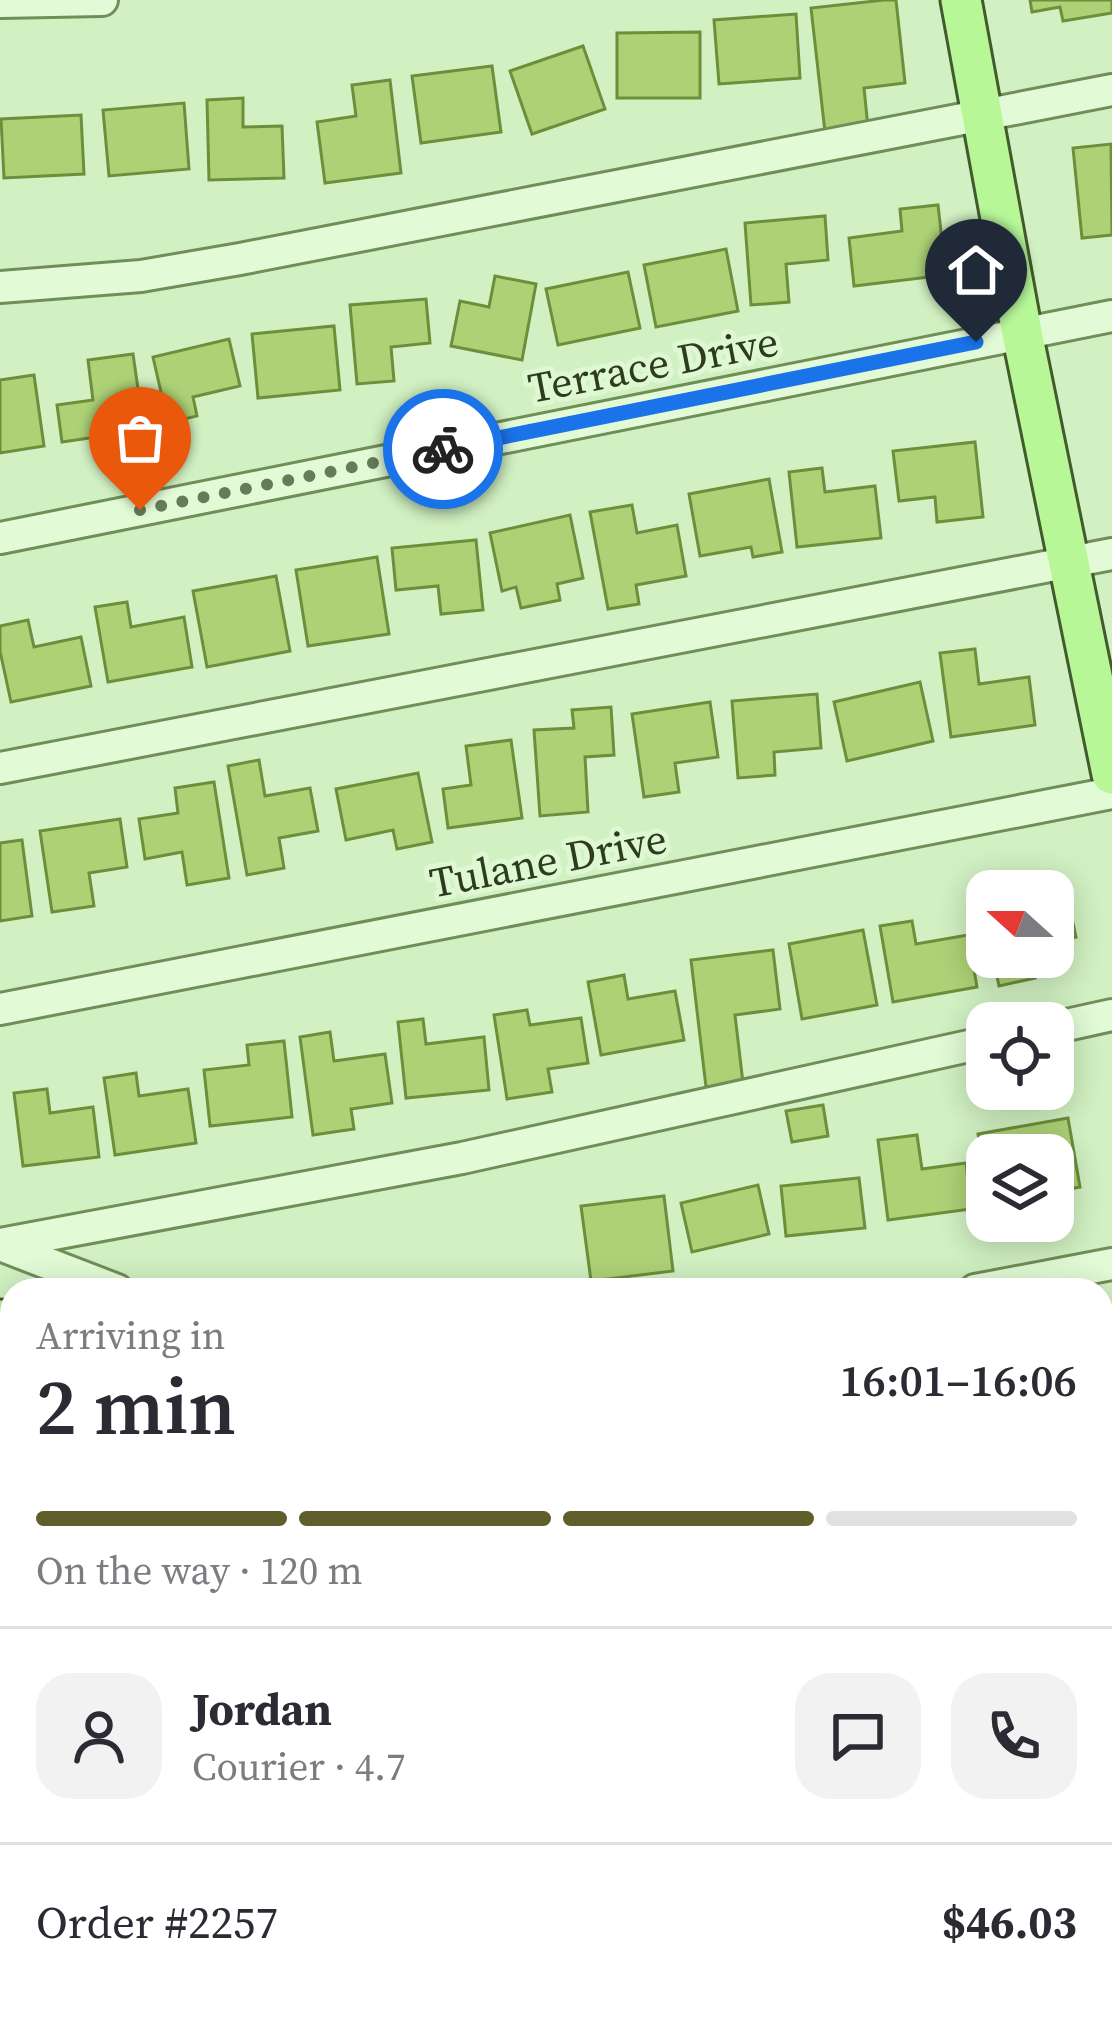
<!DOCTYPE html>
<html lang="en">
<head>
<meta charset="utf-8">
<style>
  body { margin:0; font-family:"Source Serif 4",serif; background:#f2f2f3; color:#2b2b33; height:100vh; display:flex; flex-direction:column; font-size:45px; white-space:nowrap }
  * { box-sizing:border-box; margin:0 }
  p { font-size:39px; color:#7c7c81 }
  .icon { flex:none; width:66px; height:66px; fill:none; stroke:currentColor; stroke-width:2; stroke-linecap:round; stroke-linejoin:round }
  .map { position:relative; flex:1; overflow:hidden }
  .side { position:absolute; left:0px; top:1278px; width:1113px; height:744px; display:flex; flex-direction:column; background:#fff; border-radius:36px 36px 0 0; box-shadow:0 6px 30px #0003 }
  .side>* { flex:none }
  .needle { width:78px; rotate:291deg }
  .controls { position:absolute; left:966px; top:870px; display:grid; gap:24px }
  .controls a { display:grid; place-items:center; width:108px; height:108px; border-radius:24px; background:#fff; box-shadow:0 6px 30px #0003; font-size:60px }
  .pin { position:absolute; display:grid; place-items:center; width:102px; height:102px; color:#fff; margin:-123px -51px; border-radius:50% 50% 50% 0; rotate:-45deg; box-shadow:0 0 12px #0007 }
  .pin .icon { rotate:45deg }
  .courier { position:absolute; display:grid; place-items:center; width:120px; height:120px; margin:-60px; border:9px solid #1a73e8; border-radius:50%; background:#fff; color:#222; box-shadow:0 3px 15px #0007 }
  .headline em { font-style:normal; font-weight:600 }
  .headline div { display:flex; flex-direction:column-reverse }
  .headline { display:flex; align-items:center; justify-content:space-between; height:204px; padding:0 36px }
  h1 { font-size:78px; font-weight:600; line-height:90px }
  .bar { display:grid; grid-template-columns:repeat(4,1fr); gap:18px 12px; align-content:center; height:144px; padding:0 36px }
  .bar i { height:15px; border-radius:9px; background:#e1e1e2 }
  .bar .active { background:#605f2c }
  .bar p { grid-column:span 4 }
  .line { display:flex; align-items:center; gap:30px; padding:0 36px; border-top:3px solid #e1e1e2 }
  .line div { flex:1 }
  .round { display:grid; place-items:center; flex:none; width:126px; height:126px; border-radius:36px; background:#f2f2f3 }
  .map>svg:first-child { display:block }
</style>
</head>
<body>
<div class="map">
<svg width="1112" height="2022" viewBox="0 0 1112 2022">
  <rect width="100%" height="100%" fill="#d1f1c2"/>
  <g fill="#add276" stroke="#6e8e3c" stroke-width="3">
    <path d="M884,0H896L905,83L864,88L868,127L825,132L811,8Z"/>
    <path d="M1030,0H1112V13L1063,21L1060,7L1032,12Z"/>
    <path d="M796,14L800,78L719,84L714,20Z"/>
    <path d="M700,32V98H617V33Z"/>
    <path d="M583,46L605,109L532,134L510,71Z"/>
    <path d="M492,66L501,132L421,143L412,76Z"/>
    <path d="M390,80L401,173L325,183L317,122L356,116L352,85Z"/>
    <path d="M243,98V127L282,126L284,178L209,180L207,100Z"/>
    <path d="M184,103L189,169L109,176L103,110Z"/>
    <path d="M81,115L84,174L4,178L1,119Z"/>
    <path d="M1111,144L1112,235L1082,238L1073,148Z"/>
    <path d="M938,205L946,275L854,286L849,238L902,231L900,209Z"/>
    <path d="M825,216L828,260L786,264L789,302L751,305L745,223Z"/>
    <path d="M726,249L738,311L656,327L644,265Z"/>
    <path d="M628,272L640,328L558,345L546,289Z"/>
    <path d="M495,276L536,284L522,360L451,346L460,301L489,307Z"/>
    <path d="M426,299L430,343L391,347L394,381L357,384L350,305Z"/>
    <path d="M334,326L340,390L258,398L252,334Z"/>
    <path d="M229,339L240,386L193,397L197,416L168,423L153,357Z"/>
    <path d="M133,354L144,430L62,442L57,405L93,400L88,360Z"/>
    <path d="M34,375L44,446L0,453V380Z"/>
    <path d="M975,442L983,517L937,522L935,497L899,501L893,451Z"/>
    <path d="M822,468L825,492L875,486L881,538L797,547L789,472Z"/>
    <path d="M769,479L782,552L753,557L751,547L700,556L689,494Z"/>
    <path d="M632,505L637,533L677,525L686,576L636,585L639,604L608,609L590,512Z"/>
    <path d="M570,515L583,578L557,584L560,600L521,608L516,587L502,591L490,533Z"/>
    <path d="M476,540L483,610L441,614L438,586L396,590L392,548Z"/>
    <path d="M377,557L389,634L308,646L296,570Z"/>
    <path d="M276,576L290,651L207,667L193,591Z"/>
    <path d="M127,602L131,627L184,617L192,667L108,682L95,607Z"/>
    <path d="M28,620L34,647L81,637L91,686L11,702L0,651V626Z"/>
    <path d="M975,649L979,684L1029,677L1035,725L951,737L940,653Z"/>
    <path d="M920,682L933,741L847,761L834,702Z"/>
    <path d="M817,694L821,748L774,752L775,775L738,778L732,701Z"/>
    <path d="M710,702L718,757L675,763L679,792L644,797L632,714Z"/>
    <path d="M611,707L614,755L585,757L588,812L540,816L534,730L574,728L572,710Z"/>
    <path d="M511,740L522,818L448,828L443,789L471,785L466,746Z"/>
    <path d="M259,760L265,796L310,788L318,831L279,838L284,868L247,875L228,766Z"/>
    <path d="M418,773L432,842L397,849L393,830L346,840L336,789Z"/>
    <path d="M214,782L229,878L187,885L182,852L145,859L139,819L178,813L175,788Z"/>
    <path d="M120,819L127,867L89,873L94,906L52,912L40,831Z"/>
    <path d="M22,840L32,916L0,921V843Z"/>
    <path d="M1066,890L1076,937L1053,942V893Z"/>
    <path d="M912,921L916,944L968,935L977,987L893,1002L880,926Z"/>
    <path d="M863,930L877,1005L802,1019L789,944Z"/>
    <path d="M773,950L780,1009L735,1015L743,1083L706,1087L691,960Z"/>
    <path d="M993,957H1031L1035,978L999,986Z"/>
    <path d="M624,975L628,999L675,991L684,1040L601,1055L588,982Z"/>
    <path d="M527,1010L530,1025L581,1018L588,1063L548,1069L552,1092L507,1099L494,1015Z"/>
    <path d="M423,1019L426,1044L484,1037L489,1090L406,1098L398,1022Z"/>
    <path d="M330,1032L334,1061L385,1054L392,1103L351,1109L354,1129L313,1135L300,1037Z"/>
    <path d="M284,1041L292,1117L210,1126L204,1070L249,1065L247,1045Z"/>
    <path d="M136,1073L139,1096L188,1089L196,1143L115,1155L104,1078Z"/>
    <path d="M47,1089L50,1113L93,1107L99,1157L23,1166L14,1093Z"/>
    <path d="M823,1105L828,1136L792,1142L786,1111Z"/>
    <path d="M1068,1118L1080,1187L1053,1192V1155H987V1186L978,1134Z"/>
    <path d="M917,1135L922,1169L966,1163L971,1209L888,1220L878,1140Z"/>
    <path d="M859,1178L865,1228L786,1236L781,1186Z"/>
    <path d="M758,1185L769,1234L692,1252L681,1203Z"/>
    <path d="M664,1196L673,1271L591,1281L581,1206Z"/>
    <path d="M300,2010H609L604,2022H296Z"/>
  </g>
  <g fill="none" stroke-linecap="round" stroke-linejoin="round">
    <g stroke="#718d58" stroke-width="36">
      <g id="minor">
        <path d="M0,2L102,0"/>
        <path d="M0,287L141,276L240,259L1112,90"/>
        <path d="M0,538L1112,316"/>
        <path d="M0,768L1112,554"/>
        <path d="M0,1009L1112,793"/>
        <path d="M1053,1028L1112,1015"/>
        <path d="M0,1244L462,1158L987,1042"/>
        <path d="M0,1245L117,1290"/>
        <path d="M975,1290L1112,1264"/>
        <path d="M0,1775L12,1742"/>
        <path d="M126,2022L129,2010"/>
        <path d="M639,2022L644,2010"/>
      </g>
    </g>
    <g stroke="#455a2c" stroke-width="45">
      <g id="major">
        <path d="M961,0L1022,333L1112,774"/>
        <path d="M0,1320L12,1324"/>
        <path d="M1101,1476L1112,1432"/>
        <path d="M1101,1733L1112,1737"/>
        <path d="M898,2022L903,2010"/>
      </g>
    </g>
    <use href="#minor" stroke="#e2fbd6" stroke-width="30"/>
    <use href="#major" stroke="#b7f798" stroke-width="39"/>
  </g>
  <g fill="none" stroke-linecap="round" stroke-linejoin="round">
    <path stroke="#667b57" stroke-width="12" stroke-dasharray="0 21.6" d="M140,510L443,449"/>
    <path stroke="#1a73e8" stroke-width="15" d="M443,449L976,342"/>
  </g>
  <g text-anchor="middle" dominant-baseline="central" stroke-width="10" stroke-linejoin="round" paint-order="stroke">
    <g font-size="42" fill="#2d3c1d" stroke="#def8d3">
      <text transform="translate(653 364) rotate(-11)">Terrace Drive</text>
      <text transform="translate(548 860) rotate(-11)">Tulane Drive</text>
    </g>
  </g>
</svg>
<div class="controls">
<a><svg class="needle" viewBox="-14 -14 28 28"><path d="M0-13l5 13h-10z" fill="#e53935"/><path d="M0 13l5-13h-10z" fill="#7c7c81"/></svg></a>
<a><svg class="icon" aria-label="locate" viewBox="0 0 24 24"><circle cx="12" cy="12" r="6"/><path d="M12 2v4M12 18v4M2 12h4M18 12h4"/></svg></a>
<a><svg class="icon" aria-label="layers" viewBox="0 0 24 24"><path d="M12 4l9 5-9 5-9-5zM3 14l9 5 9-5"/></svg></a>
</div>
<div class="pin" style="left:140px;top:510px;background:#ea580c"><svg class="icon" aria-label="bag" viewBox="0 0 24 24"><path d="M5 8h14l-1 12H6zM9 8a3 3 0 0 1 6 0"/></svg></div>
<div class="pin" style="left:976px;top:342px;background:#1f2937"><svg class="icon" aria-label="home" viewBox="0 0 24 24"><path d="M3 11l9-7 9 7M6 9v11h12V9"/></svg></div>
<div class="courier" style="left:443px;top:449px"><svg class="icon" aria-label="bike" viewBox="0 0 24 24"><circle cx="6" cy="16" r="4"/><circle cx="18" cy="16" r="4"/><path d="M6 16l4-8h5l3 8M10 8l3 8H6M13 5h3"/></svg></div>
<section class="side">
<div class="headline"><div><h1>2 min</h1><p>Arriving in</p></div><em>16:01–16:06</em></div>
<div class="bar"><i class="active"></i><i class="active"></i><i class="active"></i><i></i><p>On the way · 120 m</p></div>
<div class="line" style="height:216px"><a class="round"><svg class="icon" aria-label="person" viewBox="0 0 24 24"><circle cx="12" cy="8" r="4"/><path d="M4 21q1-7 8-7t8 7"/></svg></a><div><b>Jordan</b><p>Courier · 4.7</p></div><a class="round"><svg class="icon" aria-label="chat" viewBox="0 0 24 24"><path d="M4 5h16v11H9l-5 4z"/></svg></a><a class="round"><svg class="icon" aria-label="phone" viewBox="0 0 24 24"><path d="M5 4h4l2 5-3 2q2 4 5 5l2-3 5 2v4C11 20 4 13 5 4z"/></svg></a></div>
<div class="line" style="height:156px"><div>Order #2257</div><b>$46.03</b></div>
</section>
</div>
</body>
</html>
